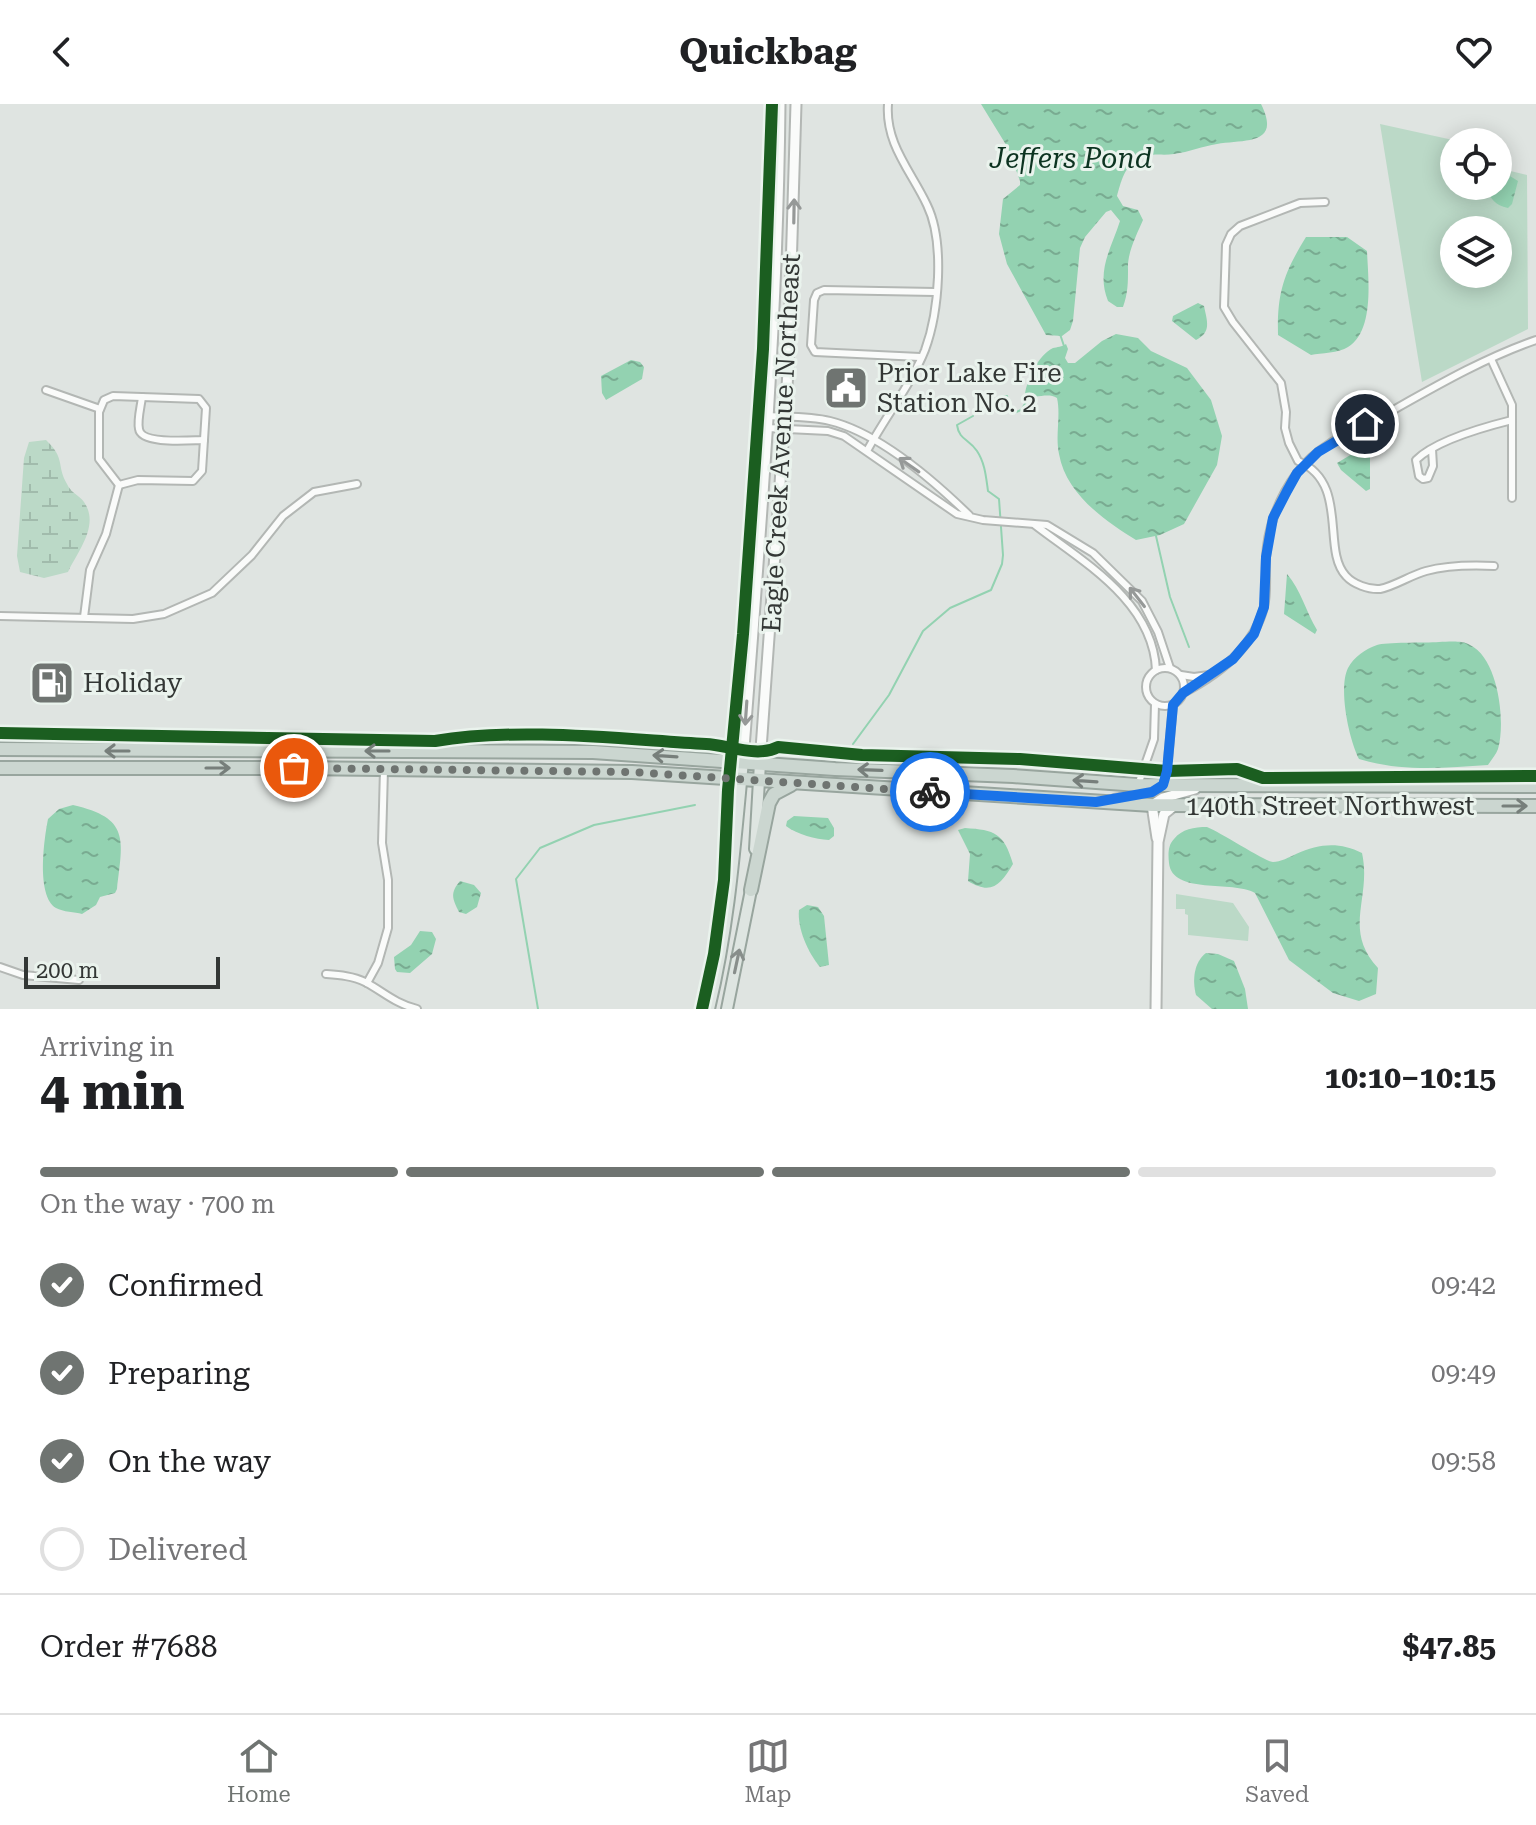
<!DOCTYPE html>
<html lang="en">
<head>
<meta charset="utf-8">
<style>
  body { margin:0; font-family:"Roboto Serif",serif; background:#f2f2f2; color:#202124; height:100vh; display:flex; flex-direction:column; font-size:30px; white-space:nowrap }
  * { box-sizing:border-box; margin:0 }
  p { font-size:26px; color:#757577 }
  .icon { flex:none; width:44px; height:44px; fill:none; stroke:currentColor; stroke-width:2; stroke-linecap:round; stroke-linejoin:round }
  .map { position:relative; height:905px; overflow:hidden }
  .side { display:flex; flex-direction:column; background:#fff; flex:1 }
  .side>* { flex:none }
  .fabs { position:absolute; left:1440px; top:24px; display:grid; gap:16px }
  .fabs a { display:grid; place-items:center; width:72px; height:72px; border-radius:50%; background:#fff; box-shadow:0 4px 20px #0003; font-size:40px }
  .scale { position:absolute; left:24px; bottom:20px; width:196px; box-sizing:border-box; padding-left:8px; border:4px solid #333735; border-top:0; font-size:22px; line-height:28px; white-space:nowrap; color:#333735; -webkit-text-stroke:6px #eaf3ed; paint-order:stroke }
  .pin { position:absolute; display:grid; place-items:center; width:68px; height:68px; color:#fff; margin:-34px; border:4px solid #fff; border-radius:50%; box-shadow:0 2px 8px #0007 }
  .courier { position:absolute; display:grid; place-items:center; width:80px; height:80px; margin:-40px; border:6px solid #1a73e8; border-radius:50%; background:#fff; color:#222; box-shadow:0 2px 10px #0007 }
  .summary em { font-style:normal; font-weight:700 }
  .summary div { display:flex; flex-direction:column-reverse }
  .summary { display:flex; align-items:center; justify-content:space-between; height:136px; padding:0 40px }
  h1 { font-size:52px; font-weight:700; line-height:60px }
  .bar { display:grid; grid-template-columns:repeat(4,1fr); gap:12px 8px; align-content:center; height:96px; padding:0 40px }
  .bar i { height:10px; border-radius:6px; background:#e0e0e0 }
  .bar .selected { background:#6f7471 }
  .bar p { grid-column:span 4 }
  .line { display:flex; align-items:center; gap:20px; padding:0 40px; border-top:2px solid #e0e0e0 }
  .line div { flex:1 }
  ol { padding:0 40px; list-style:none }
  li { display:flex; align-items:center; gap:24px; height:88px }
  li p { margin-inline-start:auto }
  li .icon { padding:8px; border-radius:50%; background:#6f7471; color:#fff; stroke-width:4 }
  li:last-child { color:#757577 }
  li i { width:44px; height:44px; border:4px solid #e0e0e0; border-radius:50% }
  header { display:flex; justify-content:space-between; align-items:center; height:104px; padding:0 40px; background:#fff; font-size:36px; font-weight:700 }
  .tabs { display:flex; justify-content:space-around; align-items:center; height:112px; border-top:2px solid #e0e0e0; background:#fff; font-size:22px; color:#757577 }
  .tabs a { display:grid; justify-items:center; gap:4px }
  .tabs .selected { color:#6f7471 }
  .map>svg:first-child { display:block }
</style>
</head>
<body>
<header><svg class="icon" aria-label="back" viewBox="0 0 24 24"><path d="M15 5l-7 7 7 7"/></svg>Quickbag<svg class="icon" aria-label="heart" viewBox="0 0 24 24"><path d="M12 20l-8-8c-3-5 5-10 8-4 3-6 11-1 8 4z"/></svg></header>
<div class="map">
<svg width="1536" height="905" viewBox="0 0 1536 905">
  <defs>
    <pattern id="wetland-marsh" width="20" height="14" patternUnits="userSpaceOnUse" patternTransform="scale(2)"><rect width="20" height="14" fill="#bbd9c7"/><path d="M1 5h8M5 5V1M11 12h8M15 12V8" fill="none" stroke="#a1bbac"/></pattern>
    <pattern id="water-ripples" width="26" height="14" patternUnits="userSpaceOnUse" patternTransform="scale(2)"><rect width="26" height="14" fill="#93d2b1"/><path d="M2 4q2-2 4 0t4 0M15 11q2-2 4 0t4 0" fill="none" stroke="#79ab91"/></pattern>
  </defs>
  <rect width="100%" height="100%" fill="#dfe4e1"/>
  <path fill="url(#wetland-marsh)" d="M46,336C66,355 56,361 67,380C70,388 80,392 84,398C100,421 78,447 68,468L44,474L20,468L17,452L24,354L29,338Z"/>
  <g fill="#bbd9c7" fill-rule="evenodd">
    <path d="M1380,20L1462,38H1454V82H1498V64L1527,71L1528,225L1422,278ZM1454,126H1498V170H1454Z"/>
    <path d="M1176,790L1233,799L1249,823L1248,837L1188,831V811L1185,810V805H1176Z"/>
  </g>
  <g fill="url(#water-ripples)">
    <path d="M981,0H1261C1282,42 1244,35 1217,40C1203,42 1189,48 1174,50C1162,52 1149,48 1138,55C1124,63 1121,78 1117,92L1123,102L1138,106L1143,116C1137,130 1127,149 1128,165C1128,179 1128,189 1123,203H1117L1108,197C1096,167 1111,145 1120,117L1111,106L1106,108L1085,133L1080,144L1073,217L1070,226L1062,232L1046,231L1007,160L999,130L1003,95L1020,81V77L1008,44Z"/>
    <path d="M1505,69L1518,77L1512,100L1508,104C1495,101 1490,95 1486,82H1498V70Z"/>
    <path d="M1306,133H1347L1367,147C1368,173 1375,227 1348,243C1339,249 1321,249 1311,251L1278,231C1277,188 1284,169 1306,133Z"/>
    <path d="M1198,199L1204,202C1207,217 1212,228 1196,236L1172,217L1173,212Z"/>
    <path d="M1116,230L1138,234L1151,247L1187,264L1211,296L1222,332L1217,361L1184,420L1160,431L1136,436C1104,416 1066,390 1059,350C1055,331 1061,312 1057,294C1047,288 1036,296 1025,290C1027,276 1038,251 1053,244C1057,243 1062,243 1066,240L1068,245L1065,254L1068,259H1075L1102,237Z"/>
    <path d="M631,256L640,258L644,263L642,275L606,296L602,289L601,272Z"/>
    <path d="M1370,343V385L1366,387L1341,366L1337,359L1362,344Z"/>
    <path d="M1287,470C1301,486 1306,508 1317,526L1315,530L1284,510Z"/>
    <path d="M1439,538C1448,538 1462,536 1470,541C1498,554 1506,617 1498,645C1496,651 1491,656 1488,661C1444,664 1401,668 1359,655C1349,636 1338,584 1348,564C1354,553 1365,545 1377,541C1385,538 1425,539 1439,538Z"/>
    <path d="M73,701C130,714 123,735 117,785L115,789L100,793L96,801L82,810C75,808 63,808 56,804C36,792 44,735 48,715L59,705Z"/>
    <path d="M794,712L828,714L834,724V732L829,736C815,735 798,731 786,722L787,717Z"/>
    <path d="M1207,723C1220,728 1266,758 1273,758C1280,758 1290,753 1296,750C1320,739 1340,738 1362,749C1372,794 1342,825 1378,864L1376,890L1359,897L1333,889L1289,856L1255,789C1233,776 1172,791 1169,759C1168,750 1168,741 1174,735C1182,725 1194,723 1207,723Z"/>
    <path d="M965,724C995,726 1004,729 1013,760C1001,780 992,792 968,777L970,750L958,726Z"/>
    <path d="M460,777L474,781L481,789L477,803L466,810L459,808C452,794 450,789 460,777Z"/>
    <path d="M807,801L818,803L824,812L829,861L820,863C808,849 797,824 799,806Z"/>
    <path d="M420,827L432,828L436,835L432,850L410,869L397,868L395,865L394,853L411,841Z"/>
    <path d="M1206,849L1218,850L1234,857L1245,885L1248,905H1212L1196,891C1192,876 1194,858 1206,849Z"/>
  </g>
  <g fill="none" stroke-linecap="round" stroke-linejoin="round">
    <g stroke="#93d2b1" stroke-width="2">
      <path d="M1060,230L1064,242"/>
      <path d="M992,299L999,293L1007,292L1010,306L1014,309L1021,306L1030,292"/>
      <path d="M1156,432L1170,493L1189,543"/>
      <path d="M853,640L889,591L923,527L950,504L991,486L1002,460L1003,451L999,395L988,387C986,373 985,359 977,347C969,335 959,336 957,321L973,312"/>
      <path d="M538,905L516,775L540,744L594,721L695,701"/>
    </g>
    <g stroke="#b3b7b4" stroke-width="10">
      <g id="street">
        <path d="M1325,98L1300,99L1240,122L1231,130L1226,141L1224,203L1233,218L1281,279L1286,308L1285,324L1289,339L1298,357C1350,379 1321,446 1346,472C1353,480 1369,486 1380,485C1395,482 1411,471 1426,467C1448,461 1472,461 1494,462"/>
        <path d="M920,253L815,248L811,241L814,196L817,189L824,186L935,188"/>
        <path d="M1491,255L1512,301V394"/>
        <path d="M46,286L100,305"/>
        <path d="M113,292L199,295L206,304L202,367L193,377L138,376L119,381L99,355V308L104,296Z"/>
        <path d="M142,293C141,302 137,316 139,325C141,341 191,336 204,336"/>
        <path d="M768,312C788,313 810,312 830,317C879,329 933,376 969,411"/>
        <path d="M767,324L828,327L844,332L957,410L983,416L1047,421L1093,449L1142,497L1158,528L1170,564"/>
        <path d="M1432,345L1433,362L1428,374L1423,375L1419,372L1416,356C1436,336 1484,323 1512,316"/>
        <path d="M867,347C884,315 912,279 925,246C939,208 945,138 927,101C911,67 885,40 888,0"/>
        <path d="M1035,421C1083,458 1153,497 1156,566"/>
        <path d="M0,512L133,515L164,510L212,489L252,451L283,412L314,388L357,380"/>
        <path d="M84,513L90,466L106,430L119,381"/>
        <circle cx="1165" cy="583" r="19"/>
        <path d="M1181,571L1194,573L1209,571"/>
        <path d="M1183,589C1218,571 1254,543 1264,503C1268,486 1265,470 1266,454C1267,424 1279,393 1297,369C1319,339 1356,326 1388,309C1436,282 1484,254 1536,236"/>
        <path d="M1138,681L1154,635L1155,600"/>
        <path d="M1114,694L1152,688L1163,681L1167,667L1173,601"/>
        <path d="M0,863L23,871L79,876"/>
        <path d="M326,870C339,871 353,872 365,878C384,888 394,899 417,905"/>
        <path d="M367,879L378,859L388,824V776L382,739L384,665"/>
      </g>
    </g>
    <g stroke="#b3b7b4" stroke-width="13">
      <g id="secondary">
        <path d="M743,657C760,438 778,219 780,0"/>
        <path d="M760,659L788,268L796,0"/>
        <path d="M1157,734L1152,701L1163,694L1195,685"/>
        <path d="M1156,905L1158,738L1164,710L1174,702"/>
      </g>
    </g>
    <g stroke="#98a59e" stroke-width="14">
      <g id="primary">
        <path d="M755,745L760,659"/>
        <path d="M709,905C729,823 735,740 743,657"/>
        <path d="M727,905L752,781"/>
      </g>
    </g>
    <g stroke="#98a59e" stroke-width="16">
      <g id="highway">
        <path d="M0,645L593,648L835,665L1013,672L1138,681L1536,682"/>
        <path d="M0,664H294L632,668L1152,701L1536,702"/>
        <path d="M751,786L769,699L774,690L791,681"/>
      </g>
    </g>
    <use href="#street" stroke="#fafbfa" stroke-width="6"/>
    <use href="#secondary" stroke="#fafbfa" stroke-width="9"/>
    <use href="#primary" stroke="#dee5e1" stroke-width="10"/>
    <use href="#highway" stroke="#cbd6d0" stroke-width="12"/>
    <g stroke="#eaf3ed" stroke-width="17">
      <g id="cycleway">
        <path d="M0,629L435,637C519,623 619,635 706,640C727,641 758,654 778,643L862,651L1020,655L1167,667L1237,665L1263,674L1536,672"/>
        <path d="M702,905L714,850L724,776L728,686L743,530L763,245L772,0"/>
      </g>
    </g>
    <use href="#cycleway" stroke="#1b5e20" stroke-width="12"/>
  </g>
  <defs><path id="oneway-shaft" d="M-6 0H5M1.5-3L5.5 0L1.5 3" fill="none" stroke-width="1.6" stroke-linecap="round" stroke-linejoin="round" transform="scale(2)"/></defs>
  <g stroke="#969998">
    <use href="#oneway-shaft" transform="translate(794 107) rotate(-89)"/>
    <use href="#oneway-shaft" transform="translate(909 361) rotate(-145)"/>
    <use href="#oneway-shaft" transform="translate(1137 493) rotate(-128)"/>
    <use href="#oneway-shaft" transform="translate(746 609) rotate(94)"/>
  </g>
  <g stroke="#777f7b">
    <use href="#oneway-shaft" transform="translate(117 647) rotate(-180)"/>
    <use href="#oneway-shaft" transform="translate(377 647) rotate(180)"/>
    <use href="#oneway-shaft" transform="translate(665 652) rotate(-176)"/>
    <use href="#oneway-shaft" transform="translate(218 664)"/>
    <use href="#oneway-shaft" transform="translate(870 666) rotate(-178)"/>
    <use href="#oneway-shaft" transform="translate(1085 677) rotate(-176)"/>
    <use href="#oneway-shaft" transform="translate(1515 702)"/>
  </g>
  <use stroke="#888e8b" href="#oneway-shaft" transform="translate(737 857) rotate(-78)"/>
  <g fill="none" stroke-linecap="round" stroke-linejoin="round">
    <path stroke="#6f7471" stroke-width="8" stroke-dasharray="0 14.4" d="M294,664L632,668L930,688"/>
    <path stroke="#1a73e8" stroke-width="10" d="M930,688L1096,698L1152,688L1163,681L1167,667L1173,601L1183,589L1233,555L1254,530L1264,503L1266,453L1273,414L1287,387L1297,369L1318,348L1365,320"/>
  </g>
  <defs>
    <g id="civic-square" transform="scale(2.3)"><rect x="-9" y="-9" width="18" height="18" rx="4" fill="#6f7471" stroke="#eaf3ed"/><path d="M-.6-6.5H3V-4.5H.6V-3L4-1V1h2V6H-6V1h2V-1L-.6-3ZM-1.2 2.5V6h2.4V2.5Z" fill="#fff"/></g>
    <g id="fuel-square" transform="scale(2.3)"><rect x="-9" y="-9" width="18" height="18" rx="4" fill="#6f7471" stroke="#eaf3ed"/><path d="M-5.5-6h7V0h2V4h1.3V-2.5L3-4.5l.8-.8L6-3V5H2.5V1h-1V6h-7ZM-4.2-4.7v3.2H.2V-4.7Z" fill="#fff"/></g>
  </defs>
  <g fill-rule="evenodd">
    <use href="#civic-square" x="846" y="284"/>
    <use href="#fuel-square" x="52" y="579"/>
  </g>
  <g text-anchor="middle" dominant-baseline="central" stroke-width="6" stroke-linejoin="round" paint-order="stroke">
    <g font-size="26" fill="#333735" stroke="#eaf3ed" text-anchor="start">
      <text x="877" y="269">Prior Lake Fire<tspan x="877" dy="30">Station No. 2</tspan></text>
      <text x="83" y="579">Holiday</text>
    </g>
    <g font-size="26" fill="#333735" stroke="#eaf3ed">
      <text transform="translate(781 339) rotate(-87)">Eagle Creek Avenue Northeast</text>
      <text x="1330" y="702">140th Street Northwest</text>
    </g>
    <g font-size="28" font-style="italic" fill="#0d3421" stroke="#eaf3ed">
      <text x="1071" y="54">Jeffers Pond</text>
    </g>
  </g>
</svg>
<div class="fabs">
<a><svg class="icon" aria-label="locate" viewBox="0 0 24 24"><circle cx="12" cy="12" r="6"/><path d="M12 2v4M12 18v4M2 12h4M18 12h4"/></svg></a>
<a><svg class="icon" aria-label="layers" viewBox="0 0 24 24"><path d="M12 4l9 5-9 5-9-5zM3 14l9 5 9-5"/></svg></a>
</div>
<div class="scale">200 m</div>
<div class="pin" style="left:294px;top:664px;background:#ea580c"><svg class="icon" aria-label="bag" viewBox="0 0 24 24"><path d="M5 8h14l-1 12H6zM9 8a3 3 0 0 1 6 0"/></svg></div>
<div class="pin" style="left:1365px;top:320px;background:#1f2937"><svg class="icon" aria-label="home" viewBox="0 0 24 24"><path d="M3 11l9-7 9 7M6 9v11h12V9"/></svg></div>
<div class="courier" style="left:930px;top:688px"><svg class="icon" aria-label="bike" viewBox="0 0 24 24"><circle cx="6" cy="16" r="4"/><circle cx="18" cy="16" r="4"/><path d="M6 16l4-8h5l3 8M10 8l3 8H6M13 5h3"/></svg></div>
</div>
<section class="side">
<div class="summary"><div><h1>4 min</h1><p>Arriving in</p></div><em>10:10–10:15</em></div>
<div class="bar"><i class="selected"></i><i class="selected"></i><i class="selected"></i><i></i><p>On the way · 700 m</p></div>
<ol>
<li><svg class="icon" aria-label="check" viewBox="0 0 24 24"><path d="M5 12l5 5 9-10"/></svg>Confirmed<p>09:42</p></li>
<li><svg class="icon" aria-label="check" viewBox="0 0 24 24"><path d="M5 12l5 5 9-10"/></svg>Preparing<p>09:49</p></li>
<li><svg class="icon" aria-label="check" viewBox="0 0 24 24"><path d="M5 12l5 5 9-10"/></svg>On the way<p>09:58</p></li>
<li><i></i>Delivered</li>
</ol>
<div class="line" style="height:104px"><div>Order #7688</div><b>$47.85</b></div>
</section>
<nav class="tabs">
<a class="selected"><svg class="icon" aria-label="home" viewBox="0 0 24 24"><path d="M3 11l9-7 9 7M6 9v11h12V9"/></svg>Home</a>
<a><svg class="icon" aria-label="map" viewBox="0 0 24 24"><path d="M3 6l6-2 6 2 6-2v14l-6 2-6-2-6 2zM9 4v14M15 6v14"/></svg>Map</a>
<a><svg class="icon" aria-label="saved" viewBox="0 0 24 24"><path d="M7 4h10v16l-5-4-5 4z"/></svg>Saved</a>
</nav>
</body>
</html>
